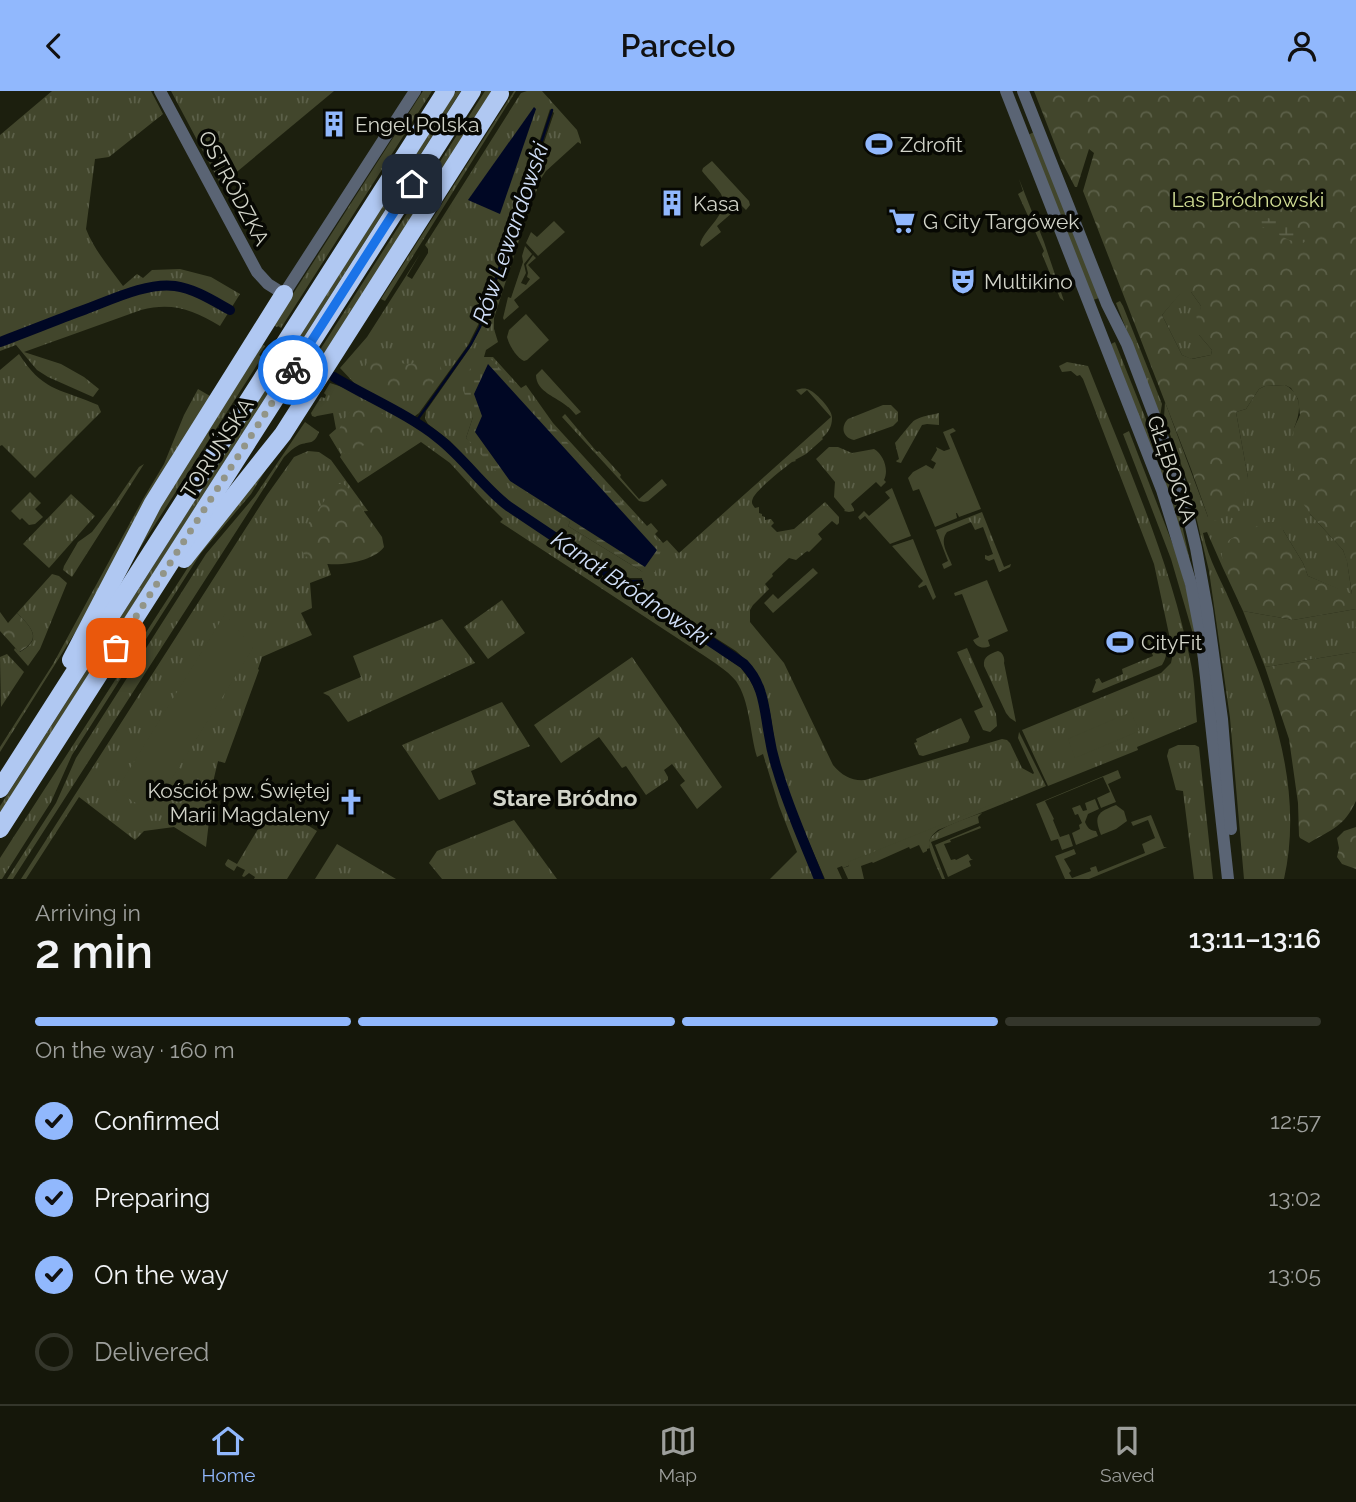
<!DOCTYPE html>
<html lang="en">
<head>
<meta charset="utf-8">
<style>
  body { margin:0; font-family:Raleway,sans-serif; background:#222418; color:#f1f3f6; height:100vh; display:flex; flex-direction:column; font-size:26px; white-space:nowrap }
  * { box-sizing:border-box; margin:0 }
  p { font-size:23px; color:#9d9f9c }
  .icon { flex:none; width:38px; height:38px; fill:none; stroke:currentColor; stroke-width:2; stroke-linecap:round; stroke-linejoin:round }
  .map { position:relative; height:788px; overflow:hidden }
  .drawer { display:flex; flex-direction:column; background:#15170a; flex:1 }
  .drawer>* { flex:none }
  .pin { position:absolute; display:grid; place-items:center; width:60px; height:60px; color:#fff; margin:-30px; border-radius:14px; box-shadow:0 4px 10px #0006 }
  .courier { position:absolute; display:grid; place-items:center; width:70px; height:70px; margin:-35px; border:5px solid #1a73e8; border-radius:50%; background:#fff; color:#222; box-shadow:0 2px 9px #0007 }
  .overview em { font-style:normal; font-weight:600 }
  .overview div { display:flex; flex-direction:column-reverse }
  .overview { display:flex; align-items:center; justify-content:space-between; height:119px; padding:0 35px }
  h1 { font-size:46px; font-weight:600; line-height:52px }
  .bar { display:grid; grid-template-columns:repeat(4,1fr); gap:10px 7px; align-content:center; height:84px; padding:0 35px }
  .bar i { height:9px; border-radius:5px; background:#34362b }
  .bar .selected { background:#91b8fd }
  .bar p { grid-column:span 4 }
  ol { padding:0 35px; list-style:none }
  li { display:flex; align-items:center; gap:21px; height:77px }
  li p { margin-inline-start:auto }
  li .icon { padding:7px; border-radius:50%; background:#91b8fd; color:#111; stroke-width:4 }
  li:last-child { color:#9d9f9c }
  li i { width:38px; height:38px; border:4px solid #34362b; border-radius:50% }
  header { display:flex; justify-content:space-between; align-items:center; height:91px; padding:0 35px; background:#91b8fd; color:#111; font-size:32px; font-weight:600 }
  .tab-bar { display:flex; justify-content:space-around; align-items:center; height:98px; border-top:2px solid #34362b; background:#15170a; font-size:19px; color:#9d9f9c }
  .tab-bar a { display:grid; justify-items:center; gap:4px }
  .tab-bar .selected { color:#91b8fd }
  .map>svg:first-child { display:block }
</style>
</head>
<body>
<header><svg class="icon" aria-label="back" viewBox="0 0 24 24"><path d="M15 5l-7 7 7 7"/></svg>Parcelo<svg class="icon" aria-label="person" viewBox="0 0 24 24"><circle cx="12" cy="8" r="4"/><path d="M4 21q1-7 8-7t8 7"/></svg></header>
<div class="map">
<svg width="1356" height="788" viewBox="0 0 1356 788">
  <defs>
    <pattern id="grass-tufts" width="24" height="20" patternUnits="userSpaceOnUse" patternTransform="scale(1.75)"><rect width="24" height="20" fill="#42462c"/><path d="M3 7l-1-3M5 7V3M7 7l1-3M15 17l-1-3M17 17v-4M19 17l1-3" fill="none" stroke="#5c6049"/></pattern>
    <pattern id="forest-crowns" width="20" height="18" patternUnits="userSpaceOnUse" patternTransform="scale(1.75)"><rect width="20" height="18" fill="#42462c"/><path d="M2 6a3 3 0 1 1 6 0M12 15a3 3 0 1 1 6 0" fill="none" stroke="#5c6049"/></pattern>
    <pattern id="wetland-marsh" width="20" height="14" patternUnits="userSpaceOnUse" patternTransform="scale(1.75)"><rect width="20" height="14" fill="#42462c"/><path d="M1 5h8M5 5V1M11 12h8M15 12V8" fill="none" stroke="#5c6049"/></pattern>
  </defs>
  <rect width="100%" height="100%" fill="#1c1f0e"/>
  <g fill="url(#grass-tufts)" fill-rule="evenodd">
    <path d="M52,0H151L163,23L109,66L95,68L86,138C94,159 110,177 123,195L137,183L143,187L152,179L180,178L211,186L240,203L220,235C193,219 173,211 141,219L24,261L61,273L84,286L99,298L93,306L48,286L37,279L16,254L0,260V44Z"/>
    <path d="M171,0H334L221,94Z"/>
    <path d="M423,0H432L281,237L278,235L277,236L273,234Z"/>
    <path d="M456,0H461L0,722V715Z"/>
    <path d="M485,0H495L324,267L318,262Z"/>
    <path d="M514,0H516L385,210L381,208Z"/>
    <path d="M527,0H542L577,39L581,51V53L578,51L546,80L536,95L537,99L532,109L494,227V238L498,251L486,259L484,266H493L521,297L526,294L553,332L647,435L651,432L658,440L655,443L663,452L667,449L679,462L831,326L807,299L801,304L796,299C800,298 803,297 807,298C815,300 833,319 832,327C832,336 828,342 822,347L823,348L806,363L795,369L796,370L792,371C783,378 757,398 753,407C751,412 752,413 755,417L759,416V422L762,423V425L765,426V429L771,428L774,432L771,435L777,441L794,438L825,411L839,426V432L837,434L832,430L818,443L822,448L809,461L807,460L796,469L789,467L772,483L773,485L765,493L769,498L753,514L750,519V531L784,572L833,674C842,685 852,690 865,689L1002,648L1007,649L1010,652L1022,677L1033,683L1034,682L1018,647L1019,641L1046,695L1005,712L1003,710L843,777L842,775L837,777L842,788H825C810,753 794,719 782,683C767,636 778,595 736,560L647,503L643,498L642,487H630L617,483L509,411L494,397L450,350L428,333L425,328L426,320L470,257L484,229L554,22L550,18L481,228L468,254L419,322L415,325L408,326L356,294L340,277L367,246L420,163L407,185L412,188L428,162V158L425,154L521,2ZM473,326L643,481L568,435L570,431L466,347Z"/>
    <path d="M1019,88L1044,151L1064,210L1060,207L1042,163L1044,160L1018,103L1023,100Z"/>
    <path d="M1181,201H1191L1201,215L1199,244L1212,259L1211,264L1191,268L1182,264L1162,224Z"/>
    <path d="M1120,210L1123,215L1162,313L1160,325L1116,212Z"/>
    <path d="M1115,251L1169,386L1178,416L1190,470L1111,253Z"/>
    <path d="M261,252L265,255L259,264L262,266L108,507L141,443Z"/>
    <path d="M19,263C42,299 57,297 93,312L98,314L101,321L35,387L2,354L0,355V279Z"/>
    <path d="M1067,271L1088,275C1126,372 1171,470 1191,573C1195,592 1195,612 1197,631L1137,656L1138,659L1048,695L1022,639L1161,582L1171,572L1173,562L1154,473L1083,288L1080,284L1077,285L1071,280L1062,281L1059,275Z"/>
    <path d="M330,292L354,300L430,344L453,364L494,406L511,420L740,576L750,589L758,605L767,656L780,702L815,788H770L797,761L779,715L763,663L757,666C750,643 750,610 736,590C727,579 712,570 700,562L500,431L503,428L482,407L450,372L421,351L358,392L340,366L341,364L329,344L336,338L333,322L317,325L315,326L312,325L311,322L321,306L325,307L326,304L324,302Z"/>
    <path d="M1285,294C1303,303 1301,321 1294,337L1310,423L1343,459L1347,470L1352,504L1308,485L1303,472L1283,439L1222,461V475L1207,441L1203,442C1208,469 1223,492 1233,517C1269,602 1305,694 1284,788H1244L1230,627L1209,480L1188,392L1164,327L1165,311L1208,426L1248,387L1236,321L1246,318L1259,298L1265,295Z"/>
    <path d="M198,298L210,305L76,540L0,661V656L53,573L143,408L164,373L184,324Z"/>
    <path d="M883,314H891L898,321V330L893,335L854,349C843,347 840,336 848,328Z"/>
    <path d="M939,322V334L927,333L922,334L902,370L901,372L897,371L896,370L899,368L895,352C899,348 912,330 915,329C922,325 931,324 939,322Z"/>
    <path d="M565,323L597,361L599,360L621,384L620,386L639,408L662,388L667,394L648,410L644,411L639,410L562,326Z"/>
    <path d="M305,331L319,341C314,354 310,350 299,354C293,357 289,361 284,366L13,788H7L56,712L76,667L206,463L255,405Z"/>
    <path d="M829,356H838L852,362L874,358C884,364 889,379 884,389L886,391L881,396L876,391L851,413L854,418V420L849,421L844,420L845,419L834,406L835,391L816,368Z"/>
    <path d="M308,360L319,361L331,369L368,420L339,422L322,457L331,484L310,492L312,517L301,522L312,544L262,566L258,578L259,579L225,672L218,670L214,687L206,756L174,736L144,740L135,749L79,706L26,788H21L267,404L294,366Z"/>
    <path d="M271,370L251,403L201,462L72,664L51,711L2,788H0V767L196,464Z"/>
    <path d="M144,373L72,486L63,479L64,475L78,451L92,441L115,411L139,376Z"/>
    <path d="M30,401L41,412L35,418L43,426L35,433L29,434L22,427L20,429L11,420Z"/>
    <path d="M71,403L95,425L49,477L23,453Z"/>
    <path d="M982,421L1004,476L1011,473L1010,476L999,481L994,468L989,470L985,468V464L988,465L993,463L983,436L975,439L971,431L947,441C939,451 948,463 952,474L944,478L942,473L948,470L936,439Z"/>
    <path d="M52,483L59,485L67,492L40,558L28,575L14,559L15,557L20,561C43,548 32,537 17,522Z"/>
    <path d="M502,509L525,542L488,568L464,536Z"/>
    <path d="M1356,518V561L1265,576L1243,520L1293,529Z"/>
    <path d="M442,528L475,572L348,631L329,605L323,602L361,586L353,565Z"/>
    <path d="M1156,546C1168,550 1169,564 1162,574L1094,602L1092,601L1096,591L1095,589L1099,587L1102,592L1123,583L1122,578L1153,565L1147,548Z"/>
    <path d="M967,557L996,623L997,635L990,641L983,639L974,620L983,616L957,561Z"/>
    <path d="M998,560C1003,561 1005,568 1004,572L1016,631L1010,627L1006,622L984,575C983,565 990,563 998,560Z"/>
    <path d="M7,563L24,581L1,616L0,566Z"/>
    <path d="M632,566L722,696L697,718L680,694L685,690L672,673L664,679L668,686V689L646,704L626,675L622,677L599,646L561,672L534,634Z"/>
    <path d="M502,611L530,655L471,680L476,693L439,709L402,654Z"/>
    <path d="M961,627L970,646L968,651L923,665L919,664L914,652L917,651L916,648Z"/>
    <path d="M1178,654H1195L1199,656L1213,788H1194L1183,700L1176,699L1167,665L1169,658Z"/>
    <path d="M273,713L317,740L287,788H254L255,786L249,782L244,786L242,785L245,779L237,775L234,780L226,775L225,773L228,768L237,773Z"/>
    <path d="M982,722L978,726L979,732L931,751L945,788H942C939,780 928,759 929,751C931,738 970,726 982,722Z"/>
    <path d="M514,729L557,788H442L429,772L437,760Z"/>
    <path d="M337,753L396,788H315Z"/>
  </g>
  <g fill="url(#forest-crowns)" fill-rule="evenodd">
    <path d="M1034,0H1356V518L1293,529L1243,520L1222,475V461L1229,449L1236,445L1266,431H1275L1283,439L1303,472L1308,485L1352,503L1347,471L1343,459L1310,423L1299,406L1291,363L1294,337L1300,324L1298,308L1291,297L1285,294L1265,295L1259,298L1246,318L1236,321L1248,387L1242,419L1214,430L1208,426L1191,378L1083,100L1094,62L1089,58L1077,96H1075L1061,69ZM1191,201L1201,215L1200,219L1196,222L1199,244L1212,259L1211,264L1192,268L1182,264L1162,224L1181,202Z"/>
    <path d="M375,264C389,269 401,275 416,272C422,271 427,268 433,267L440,273L442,281C433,294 416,307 398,303C388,301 377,293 368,288L364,283C363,276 369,267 375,264Z"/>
    <path d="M361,314C375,316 394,327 395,342C383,358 375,348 362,355C356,358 351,362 346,364C328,351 343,320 361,314Z"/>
    <path d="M338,393H343L346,395L382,446L384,456C371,476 293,485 301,447C303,437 312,428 318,419C324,410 330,401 338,393Z"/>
    <path d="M0,521L8,532L17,522C32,537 43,548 19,561L0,540Z"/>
    <path d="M1356,561V710C1344,736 1332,738 1309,752L1300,747L1299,745L1298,712L1289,648L1265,576Z"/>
    <path d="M1356,736V778L1342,773L1337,766L1339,757L1337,747L1344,740Z"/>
  </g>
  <g fill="url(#wetland-marsh)">
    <path d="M1244,122C1264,125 1295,132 1306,150L1303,152L1289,149L1261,135L1243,131L1237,127L1239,123Z"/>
    <path d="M478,268H491L662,455L655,481H643L568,435L570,431L505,390L466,347L473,326L460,291Z"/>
  </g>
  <g fill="#42462c">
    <path d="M1034,41L1099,207L1093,209L1028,44Z"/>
    <path d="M712,70L749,110L750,114L746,119L741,114L717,135L721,141L702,156L700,154C703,137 731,123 721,103C716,95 708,88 702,80L703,77Z"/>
    <path d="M554,130L565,141L538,165L526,152L531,141L537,146Z"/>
    <path d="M525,155L532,163L524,173L526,182L521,192L526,194L530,188L527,186L528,182L526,174L533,164L536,167L528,174L540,187L514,209L519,216L504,229L503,227L508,206L511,207L523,171L522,165Z"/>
    <path d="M526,223L549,249L527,269L524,270C516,266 509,254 507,246L509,239Z"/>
    <path d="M542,278L581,321L576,324C576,324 569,316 568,316C557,306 536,301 536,284Z"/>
    <path d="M953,337L956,340L950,343L981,418L959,426L957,422H956L957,427L935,436L919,398L913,400L908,387L913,381L926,374L933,378L936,372L931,369L937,359L936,356L944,360L950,358L943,341Z"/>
    <path d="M1129,340L1178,467L1192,519L1199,572L1193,543L1171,468L1123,343Z"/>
    <path d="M892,397L911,445L890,453L865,425L860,429L858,426L864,420L869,425L890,407L885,401Z"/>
    <path d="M913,448L936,506L933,509L926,494L919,497L918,495L923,490L892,455Z"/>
    <path d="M813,477L818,482L773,522L764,512L773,503L778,508Z"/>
    <path d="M987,489L1008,540L988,549L990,555C983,558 977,557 973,549L979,546L962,503L955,505L954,502Z"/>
    <path d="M225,523L253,557L151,721L116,700Z"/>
    <path d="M1131,621L1139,640L1075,667L1068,648Z"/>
    <path d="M1118,679L1121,687L1108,693L1116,711L1101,717L1097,707L1110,701L1103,686L1045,710L1054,728L1053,729L1060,746L1069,743L1073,755L1062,759L1058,748L1051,750L1036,713Z"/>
    <path d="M1095,708L1099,718L1088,723L1085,731C1087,736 1090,740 1096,740L1098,745L1076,754L1072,742L1080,738L1079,734L1082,732L1078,723L1075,724L1072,717L1080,714L1083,720L1087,719L1085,712Z"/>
    <path d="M1003,709L1005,712L938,739C932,744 927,749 930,757L927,758V760L923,762L919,754L910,758L909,756L873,772L872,771L861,775L864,788H848L843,777L849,775L848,771Z"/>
    <path d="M1116,714L1124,720L1127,730L1116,738L1101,744C1093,724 1098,721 1116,714Z"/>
    <path d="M1151,724L1164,756H1167L1089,788H1065L1055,765L1074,758L1076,763L1064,768L1071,780L1069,782L1072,787L1091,780L1090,777L1096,775L1098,781L1145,762L1142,753L1155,747L1148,729L1133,735L1131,731Z"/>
    <path d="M980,735L981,737L950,749L951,751L944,753L951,769L955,768L956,769L968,763L971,768H973L969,770L971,775L948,786L935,754Z"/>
  </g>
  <g fill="#000724">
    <path d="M534,16L536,18L500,123L468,109Z"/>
    <path d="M488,273L657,459L645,476L510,390L475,341L482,325L474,303Z"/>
  </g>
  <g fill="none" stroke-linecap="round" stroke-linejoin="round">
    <g stroke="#000724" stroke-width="2.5">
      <path d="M415,332L471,253L480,236L552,19"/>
      <path d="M616,487L627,490H642"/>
    </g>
    <g stroke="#000724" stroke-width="10">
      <path d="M0,251C27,241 54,230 81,220C109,210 146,191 175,195C195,198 212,209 230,219"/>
      <path d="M334,286C367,306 408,323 438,347C464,367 482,395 508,415L744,573C764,594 764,617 769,644C771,657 774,669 778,681C789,718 805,753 819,788"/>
    </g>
    <g stroke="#5a6474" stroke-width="12">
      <path d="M160,0L257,181L268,193L284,203L415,0"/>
      <path d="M1006,0L1162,399L1191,493L1202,550L1228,788"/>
      <path d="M1023,0L1107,213L1127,253L1182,398L1196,457L1207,518L1222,628L1231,738"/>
    </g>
    <g stroke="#b0c8f2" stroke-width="18">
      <path d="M184,468L283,343L500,3"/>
      <path d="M71,569L153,412L284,203"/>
      <path d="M0,698L446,0"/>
      <path d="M0,738L472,0"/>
    </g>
  </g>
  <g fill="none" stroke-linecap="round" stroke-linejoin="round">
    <path stroke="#929588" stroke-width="7" stroke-dasharray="0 12.6" d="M116,557L293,279"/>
    <path stroke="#1a73e8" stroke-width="9" d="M293,279L412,93"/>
  </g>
  <defs>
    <g id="building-bare" transform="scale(2.1)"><path d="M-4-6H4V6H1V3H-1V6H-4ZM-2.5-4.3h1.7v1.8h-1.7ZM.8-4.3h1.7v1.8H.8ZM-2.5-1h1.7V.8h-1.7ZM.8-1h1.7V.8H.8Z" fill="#91b8fd" stroke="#070803" stroke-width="2.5" paint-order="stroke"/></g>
    <g id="stadium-bare" transform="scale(2.1)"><path d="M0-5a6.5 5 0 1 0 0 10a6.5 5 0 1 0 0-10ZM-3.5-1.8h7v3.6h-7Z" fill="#91b8fd" stroke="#070803" stroke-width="2.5" paint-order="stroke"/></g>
    <g id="supermarket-bare" transform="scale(2.1)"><path d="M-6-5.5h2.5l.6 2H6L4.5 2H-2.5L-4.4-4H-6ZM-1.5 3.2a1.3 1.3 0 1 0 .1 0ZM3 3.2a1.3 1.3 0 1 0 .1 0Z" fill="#91b8fd" stroke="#070803" stroke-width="2.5" paint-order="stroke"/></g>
    <g id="theatre-bare" transform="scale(2.1)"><path d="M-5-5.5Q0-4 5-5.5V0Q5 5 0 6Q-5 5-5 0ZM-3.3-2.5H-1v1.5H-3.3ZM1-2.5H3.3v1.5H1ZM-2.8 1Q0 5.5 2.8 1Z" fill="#91b8fd" stroke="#070803" stroke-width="2.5" paint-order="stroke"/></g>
    <g id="church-bare" transform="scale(2.1)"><path d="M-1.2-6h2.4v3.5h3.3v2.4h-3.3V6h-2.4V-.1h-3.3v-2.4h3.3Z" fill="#91b8fd" stroke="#070803" stroke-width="2.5" paint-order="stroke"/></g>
  </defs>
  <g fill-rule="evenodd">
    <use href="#building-bare" x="334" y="33"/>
    <use href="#stadium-bare" x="879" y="53"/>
    <use href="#building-bare" x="672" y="112"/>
    <use href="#supermarket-bare" x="902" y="130"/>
    <use href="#theatre-bare" x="963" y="190"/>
    <use href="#stadium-bare" x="1120" y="551"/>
    <use href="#church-bare" x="351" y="711"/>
  </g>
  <g text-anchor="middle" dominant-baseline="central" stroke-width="7" stroke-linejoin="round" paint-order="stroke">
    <g font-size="21" fill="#d2d4c9" stroke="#070803" text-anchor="start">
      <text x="355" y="33">Engel Polska</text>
      <text x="900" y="53">Zdrofit</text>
      <text x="693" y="112">Kasa</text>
      <text x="923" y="130">G City Targówek</text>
      <text x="984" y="190">Multikino</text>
      <text x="1141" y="551">CityFit</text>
      <text x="330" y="699" text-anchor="end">Kościół pw. Świętej<tspan x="330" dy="24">Marii Magdaleny</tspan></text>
    </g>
    <g font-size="21" fill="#d2d4c9" stroke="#070803">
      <text transform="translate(234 97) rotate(62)">OSTRÓDZKA</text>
      <text transform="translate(217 357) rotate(-57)">TORUŃSKA</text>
      <text transform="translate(1172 378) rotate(71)">GŁĘBOCKA</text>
    </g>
    <g font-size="21" fill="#d1dd95" stroke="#070803">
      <text x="1248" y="108">Las Bródnowski</text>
    </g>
    <g font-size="23" font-style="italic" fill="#d0def7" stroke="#070803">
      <text transform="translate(510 142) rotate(-71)">Rów Lewandowski</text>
      <text transform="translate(631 497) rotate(34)">Kanał Bródnowski</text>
    </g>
    <g font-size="23" font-weight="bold" fill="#d2d4c9" stroke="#070803">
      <text x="565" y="706">Stare Bródno</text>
    </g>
  </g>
</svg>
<div class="pin" style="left:116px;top:557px;background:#ea580c"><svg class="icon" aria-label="bag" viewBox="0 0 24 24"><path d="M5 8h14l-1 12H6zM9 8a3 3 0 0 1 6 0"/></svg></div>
<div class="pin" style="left:412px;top:93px;background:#1f2937"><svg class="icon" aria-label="home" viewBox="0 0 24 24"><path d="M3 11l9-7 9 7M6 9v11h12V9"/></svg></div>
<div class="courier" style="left:293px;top:279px"><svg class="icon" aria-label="bike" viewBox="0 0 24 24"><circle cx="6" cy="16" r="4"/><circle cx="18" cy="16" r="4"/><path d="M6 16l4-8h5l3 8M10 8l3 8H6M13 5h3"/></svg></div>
</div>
<section class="drawer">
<div class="overview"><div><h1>2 min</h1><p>Arriving in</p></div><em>13:11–13:16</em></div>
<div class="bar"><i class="selected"></i><i class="selected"></i><i class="selected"></i><i></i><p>On the way · 160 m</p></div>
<ol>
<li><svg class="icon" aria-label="check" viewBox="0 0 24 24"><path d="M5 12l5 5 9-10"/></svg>Confirmed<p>12:57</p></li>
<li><svg class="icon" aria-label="check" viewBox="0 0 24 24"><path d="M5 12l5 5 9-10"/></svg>Preparing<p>13:02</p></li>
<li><svg class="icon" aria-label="check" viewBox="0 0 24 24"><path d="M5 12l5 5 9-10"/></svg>On the way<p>13:05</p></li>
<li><i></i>Delivered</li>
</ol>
</section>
<nav class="tab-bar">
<a class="selected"><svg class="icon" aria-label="home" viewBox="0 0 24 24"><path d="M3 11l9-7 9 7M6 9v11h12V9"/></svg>Home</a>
<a><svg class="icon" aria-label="map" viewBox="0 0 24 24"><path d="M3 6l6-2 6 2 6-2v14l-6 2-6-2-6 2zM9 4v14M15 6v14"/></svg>Map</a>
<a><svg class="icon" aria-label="saved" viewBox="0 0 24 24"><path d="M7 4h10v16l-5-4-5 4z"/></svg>Saved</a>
</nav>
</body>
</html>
